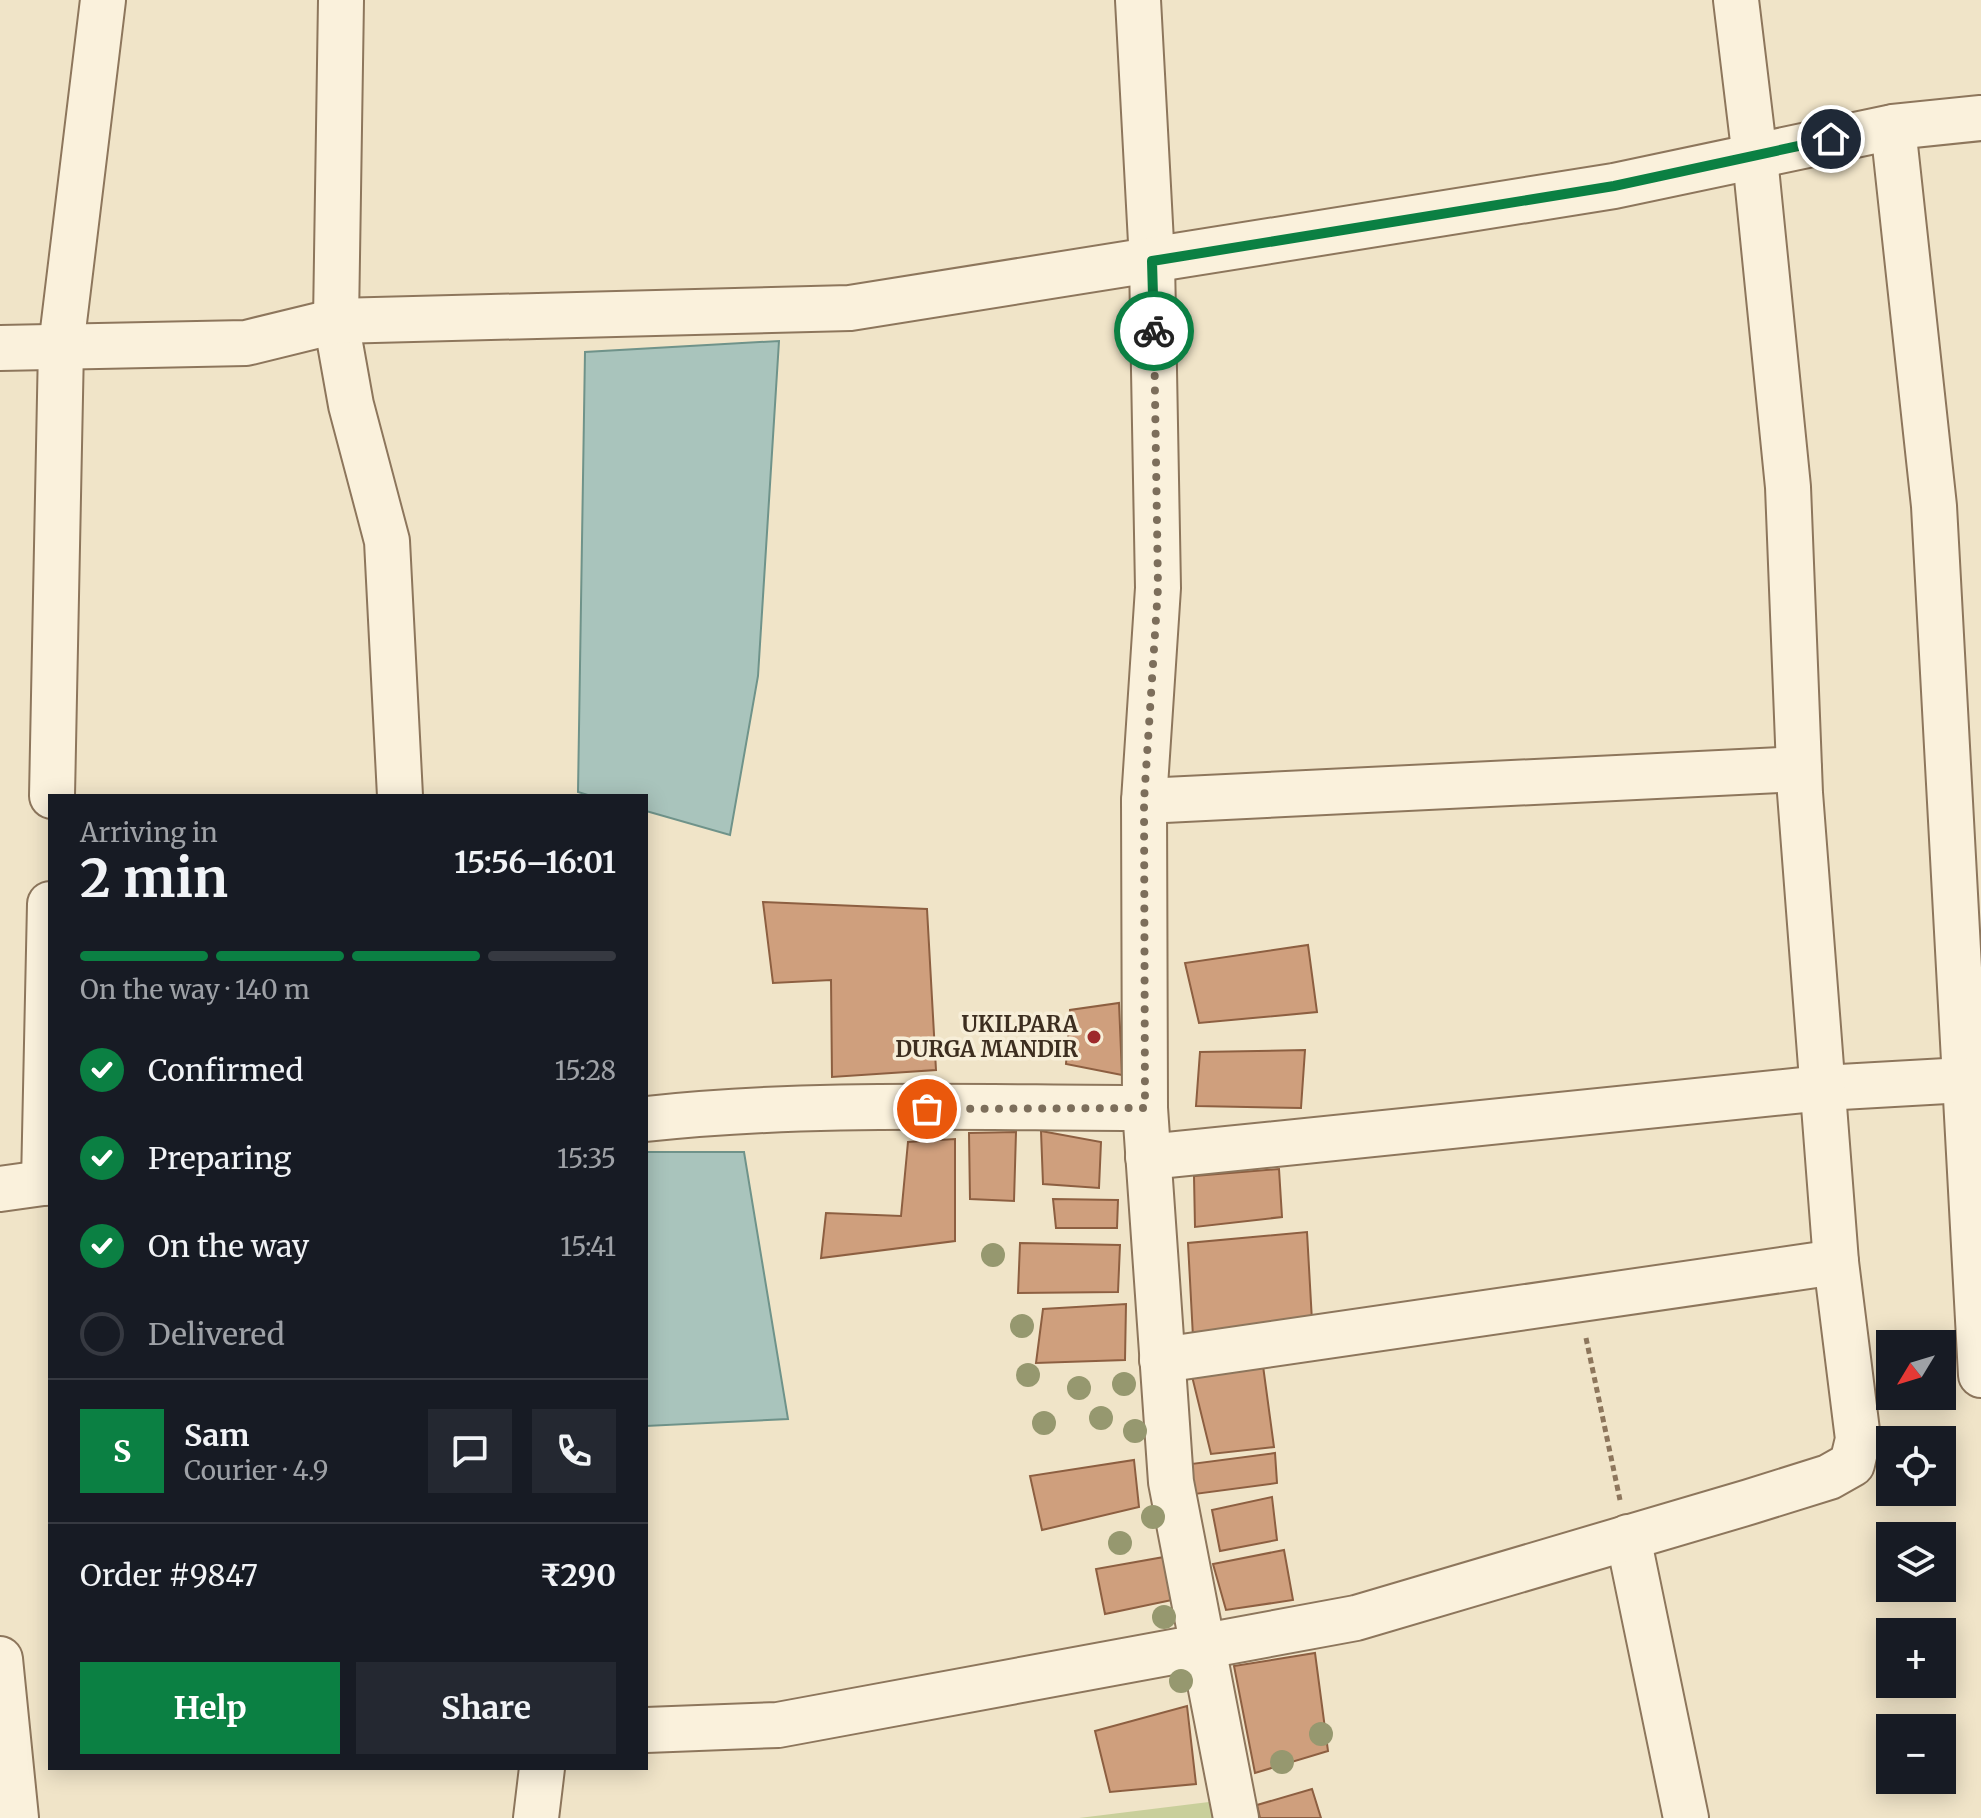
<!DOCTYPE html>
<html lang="en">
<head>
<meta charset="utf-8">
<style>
  body { margin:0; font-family:Merriweather,serif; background:#242831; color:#f1f3f6; height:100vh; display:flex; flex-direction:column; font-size:30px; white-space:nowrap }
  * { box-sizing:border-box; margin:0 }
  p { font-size:26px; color:#9ea1a6 }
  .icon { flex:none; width:44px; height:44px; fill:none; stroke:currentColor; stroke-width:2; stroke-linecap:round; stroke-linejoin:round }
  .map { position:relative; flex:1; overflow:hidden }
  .sheet { position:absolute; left:48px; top:794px; width:600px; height:976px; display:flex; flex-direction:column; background:#171b24; border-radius:0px; box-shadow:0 4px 20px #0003 }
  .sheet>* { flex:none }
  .needle { width:52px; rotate:232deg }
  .tools { position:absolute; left:1876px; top:1330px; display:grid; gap:16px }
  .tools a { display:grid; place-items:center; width:80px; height:80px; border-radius:0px; background:#171b24; box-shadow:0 4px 20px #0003; font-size:40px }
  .pin { position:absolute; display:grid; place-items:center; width:68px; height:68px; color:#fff; margin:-34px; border:4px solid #fff; border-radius:50%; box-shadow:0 2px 8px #0007 }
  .courier { position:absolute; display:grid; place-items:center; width:80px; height:80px; margin:-40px; border:6px solid #0b8043; border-radius:50%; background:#fff; color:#222; box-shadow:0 2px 10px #0007 }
  .overview em { font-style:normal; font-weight:700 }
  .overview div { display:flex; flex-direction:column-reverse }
  .overview { display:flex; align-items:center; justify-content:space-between; height:136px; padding:0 32px }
  h1 { font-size:52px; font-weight:700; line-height:60px }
  .bar { display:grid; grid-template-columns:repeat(4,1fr); gap:12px 8px; align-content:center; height:96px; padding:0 32px }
  .bar i { height:10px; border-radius:6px; background:#363941 }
  .bar .selected { background:#0b8043 }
  .bar p { grid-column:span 4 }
  .line { display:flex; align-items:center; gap:20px; padding:0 32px; border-top:2px solid #363941 }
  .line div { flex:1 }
  .round { display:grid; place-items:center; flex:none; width:84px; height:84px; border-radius:0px; background:#242831 }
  ol { padding:0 32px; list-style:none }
  li { display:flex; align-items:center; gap:24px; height:88px }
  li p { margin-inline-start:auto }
  li .icon { padding:8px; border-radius:50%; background:#0b8043; color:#fff; stroke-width:4 }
  li:last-child { color:#9ea1a6 }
  li i { width:44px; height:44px; border:4px solid #363941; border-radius:50% }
  .primary-button { display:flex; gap:16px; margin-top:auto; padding:16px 32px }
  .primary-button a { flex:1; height:92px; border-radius:0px; background:#0b8043; color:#fff; font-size:32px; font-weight:700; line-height:92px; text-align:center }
  .primary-button a+a { background:#242831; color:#f1f3f6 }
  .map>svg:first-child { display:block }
</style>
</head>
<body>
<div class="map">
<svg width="1981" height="1818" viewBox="0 0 1981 1818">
  <rect width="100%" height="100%" fill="#f0e4c8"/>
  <path fill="#c9cf9b" d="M1217,1801L1220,1818H1079Z"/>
  <g fill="#a9c4bc" stroke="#6f938a" stroke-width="2">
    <path d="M779,341L758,676L730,835L646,811V796H591L578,792L585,352Z"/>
    <path d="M646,1152H744L788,1419L646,1426Z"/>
  </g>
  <g fill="#cf9f7d" stroke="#8d5f41" stroke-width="2">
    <path d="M763,902L927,909L936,1070L832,1077L831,980L773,983Z"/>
    <path d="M1308,945L1317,1012L1199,1023L1185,963Z"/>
    <path d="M1119,1003L1122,1075L1066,1064L1070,1010Z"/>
    <path d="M1305,1050L1301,1108L1196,1106L1200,1052Z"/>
    <path d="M1041,1131L1101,1142L1099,1188L1043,1184Z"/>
    <path d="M1016,1132L1014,1201L970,1199L969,1133Z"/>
    <path d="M955,1139V1241L821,1258L826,1213L901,1216L908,1142Z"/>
    <path d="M1279,1169L1282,1217L1195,1227L1194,1176Z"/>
    <path d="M1053,1199L1118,1200L1117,1228H1056Z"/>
    <path d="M1307,1232L1312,1321L1193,1337L1188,1243Z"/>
    <path d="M1020,1243L1120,1245L1118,1292L1018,1293Z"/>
    <path d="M1126,1304L1125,1360L1036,1363L1043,1309Z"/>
    <path d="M1261,1351L1274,1447L1211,1454L1190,1368Z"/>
    <path d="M1275,1453L1277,1483L1195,1494L1191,1464Z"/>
    <path d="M1134,1460L1139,1507L1042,1530L1030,1476Z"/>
    <path d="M1272,1497L1277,1540L1220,1551L1212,1510Z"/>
    <path d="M1284,1550L1293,1600L1226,1610L1213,1564Z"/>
    <path d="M1164,1557L1172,1600L1105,1614L1096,1569Z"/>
    <path d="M1315,1653L1328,1751L1255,1773L1234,1666Z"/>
    <path d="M1187,1706L1196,1784L1110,1792L1095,1731Z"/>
    <path d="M1312,1789L1321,1818H1260L1257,1805Z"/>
  </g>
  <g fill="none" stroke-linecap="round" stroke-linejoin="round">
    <g stroke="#8d765c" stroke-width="48">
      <g id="minor">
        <path d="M341,0L336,321L351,405L387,541L400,796"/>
        <path d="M1138,0L1152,261L1158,588L1144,801L1145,1108L1171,1482L1236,1818"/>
        <path d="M1893,127L1934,506L1981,1375"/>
        <path d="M0,348L246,343L336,321L850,308L1614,186L1893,127L1981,118"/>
        <path d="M52,796L61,347L103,0"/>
        <path d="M1144,801L1799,769"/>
        <path d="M646,1119C811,1101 979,1108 1145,1108"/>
        <path d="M1148,1157L1823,1088L1964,1080"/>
        <path d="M44,1183L50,904"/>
        <path d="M0,1189L50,1182"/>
        <path d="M1162,1360L1836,1262"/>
        <path d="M1628,1537L1686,1818"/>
        <path d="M0,1659L16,1818"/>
        <path d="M646,1730L778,1725L1356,1618L1749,1502L1829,1477L1852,1464L1858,1439L1836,1262L1800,793L1788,487L1755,158L1736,0"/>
        <path d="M536,1818L542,1768"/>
      </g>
    </g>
    <path stroke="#8d765c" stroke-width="5" stroke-dasharray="6 4" stroke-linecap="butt" d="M1586,1338L1620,1500"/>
    <use href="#minor" stroke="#faf1dc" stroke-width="44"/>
  </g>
  <g fill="#96986f">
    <circle cx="993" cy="1255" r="12"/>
    <circle cx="1022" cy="1326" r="12"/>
    <circle cx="1028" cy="1375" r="12"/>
    <circle cx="1124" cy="1384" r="12"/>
    <circle cx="1079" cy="1388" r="12"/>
    <circle cx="1101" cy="1418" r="12"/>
    <circle cx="1044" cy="1423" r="12"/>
    <circle cx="1135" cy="1431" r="12"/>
    <circle cx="1153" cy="1517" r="12"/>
    <circle cx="1120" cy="1543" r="12"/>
    <circle cx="1164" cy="1617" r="12"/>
    <circle cx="1181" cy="1681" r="12"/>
    <circle cx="1321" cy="1734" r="12"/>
    <circle cx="1282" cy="1762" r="12"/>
  </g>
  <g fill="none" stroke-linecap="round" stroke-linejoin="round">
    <path stroke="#7c6e5b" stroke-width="8" stroke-dasharray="0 14.4" d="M927,1109L1145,1108L1144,801L1158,588L1154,331"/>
    <path stroke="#0b8043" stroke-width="10" d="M1154,331L1152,261L1614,186L1831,139"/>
  </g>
  <circle fill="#9e2a2b" stroke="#f7eed8" stroke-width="3" cx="1094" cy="1037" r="8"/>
  <g text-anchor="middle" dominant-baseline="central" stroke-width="7" stroke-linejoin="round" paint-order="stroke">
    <g font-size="22" font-weight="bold" fill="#3d2e20" stroke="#f7eed8" text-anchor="end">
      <text x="1078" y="1024">UKILPARA<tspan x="1078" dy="25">DURGA MANDIR</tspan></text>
    </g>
  </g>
</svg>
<div class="tools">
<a><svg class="needle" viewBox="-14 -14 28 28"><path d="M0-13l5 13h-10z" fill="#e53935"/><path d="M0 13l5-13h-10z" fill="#9ea1a6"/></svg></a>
<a><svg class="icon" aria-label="locate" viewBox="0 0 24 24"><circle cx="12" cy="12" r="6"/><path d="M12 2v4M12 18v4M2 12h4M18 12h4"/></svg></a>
<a><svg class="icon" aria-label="layers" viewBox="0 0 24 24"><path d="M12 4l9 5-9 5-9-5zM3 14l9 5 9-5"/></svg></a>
<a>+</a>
<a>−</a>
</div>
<div class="pin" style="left:927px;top:1109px;background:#ea580c"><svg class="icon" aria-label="bag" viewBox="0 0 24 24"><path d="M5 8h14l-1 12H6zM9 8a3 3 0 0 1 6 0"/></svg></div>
<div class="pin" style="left:1831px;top:139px;background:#1f2937"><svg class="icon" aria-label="home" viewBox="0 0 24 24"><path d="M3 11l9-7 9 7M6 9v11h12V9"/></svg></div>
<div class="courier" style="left:1154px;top:331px"><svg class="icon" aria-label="bike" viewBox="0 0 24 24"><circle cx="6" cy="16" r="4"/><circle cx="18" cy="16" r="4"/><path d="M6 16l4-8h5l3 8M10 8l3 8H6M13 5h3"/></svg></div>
<section class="sheet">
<div class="overview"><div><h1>2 min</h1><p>Arriving in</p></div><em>15:56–16:01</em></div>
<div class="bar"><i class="selected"></i><i class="selected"></i><i class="selected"></i><i></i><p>On the way · 140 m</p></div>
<ol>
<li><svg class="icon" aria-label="check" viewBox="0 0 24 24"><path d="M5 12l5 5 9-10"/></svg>Confirmed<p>15:28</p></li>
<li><svg class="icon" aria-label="check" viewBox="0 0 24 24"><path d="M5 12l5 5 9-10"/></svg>Preparing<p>15:35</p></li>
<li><svg class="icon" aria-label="check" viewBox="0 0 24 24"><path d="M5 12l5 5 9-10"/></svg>On the way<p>15:41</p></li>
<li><i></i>Delivered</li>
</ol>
<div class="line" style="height:144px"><b class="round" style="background:#0b8043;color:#fff">S</b><div><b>Sam</b><p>Courier · 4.9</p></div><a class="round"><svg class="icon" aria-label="chat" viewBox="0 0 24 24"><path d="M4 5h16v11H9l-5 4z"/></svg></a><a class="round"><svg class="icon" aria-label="phone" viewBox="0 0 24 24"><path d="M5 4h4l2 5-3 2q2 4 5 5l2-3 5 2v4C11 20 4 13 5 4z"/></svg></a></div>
<div class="line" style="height:104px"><div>Order #9847</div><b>₹290</b></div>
<div class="primary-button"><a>Help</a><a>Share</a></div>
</section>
</div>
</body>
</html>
